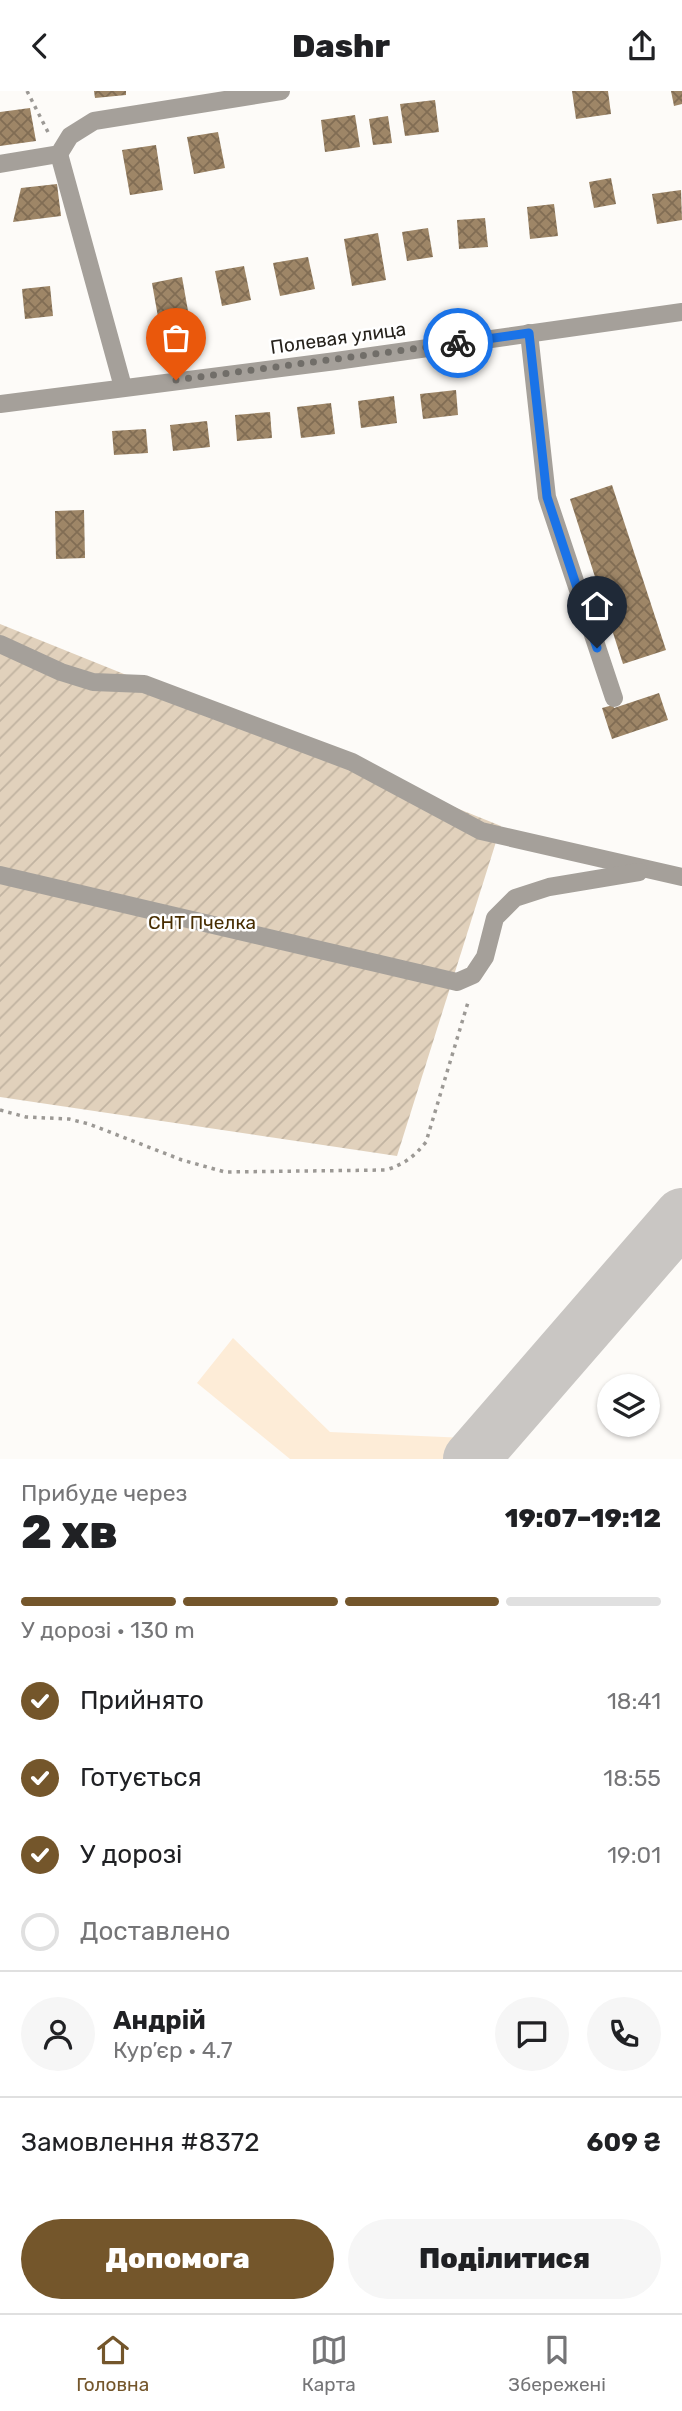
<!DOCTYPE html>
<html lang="uk">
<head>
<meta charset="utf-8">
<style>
  body { margin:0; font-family:Rubik,sans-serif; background:#f6f6f6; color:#202124; height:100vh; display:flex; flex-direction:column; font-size:26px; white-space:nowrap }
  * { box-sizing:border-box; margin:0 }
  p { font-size:23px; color:#757577 }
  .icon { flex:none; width:38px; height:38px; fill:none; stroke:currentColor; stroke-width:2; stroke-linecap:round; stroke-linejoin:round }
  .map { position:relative; height:1368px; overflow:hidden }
  .sheet { display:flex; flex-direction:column; background:#fff; flex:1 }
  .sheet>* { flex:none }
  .buttons { position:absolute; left:597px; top:1283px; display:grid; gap:14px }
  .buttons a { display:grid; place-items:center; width:63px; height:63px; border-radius:50%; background:#fff; box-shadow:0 2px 5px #0004; font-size:35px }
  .pin { position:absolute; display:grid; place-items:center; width:60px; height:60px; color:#fff; margin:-72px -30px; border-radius:50% 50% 50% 0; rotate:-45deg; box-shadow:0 0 7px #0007 }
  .pin .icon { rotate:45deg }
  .courier { position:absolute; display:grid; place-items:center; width:70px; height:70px; margin:-35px; border:5px solid #1a73e8; border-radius:50%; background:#fff; color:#222; box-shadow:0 2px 9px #0007 }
  .overview em { font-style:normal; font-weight:800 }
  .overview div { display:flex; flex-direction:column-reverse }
  .overview { display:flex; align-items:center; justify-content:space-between; height:119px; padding:0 21px }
  h1 { font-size:46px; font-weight:800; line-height:52px }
  .bar { display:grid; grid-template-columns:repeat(4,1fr); gap:10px 7px; align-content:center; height:84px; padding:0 21px }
  .bar i { height:9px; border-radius:5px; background:#e0e0e0 }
  .bar .current { background:#74562b }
  .bar p { grid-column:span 4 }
  .line { display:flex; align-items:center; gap:18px; padding:0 21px; border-top:2px solid #e0e0e0 }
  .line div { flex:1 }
  .round { display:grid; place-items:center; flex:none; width:74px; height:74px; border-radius:37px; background:#f6f6f6 }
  ol { padding:0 21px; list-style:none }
  li { display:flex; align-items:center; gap:21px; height:77px }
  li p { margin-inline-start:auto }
  li .icon { padding:7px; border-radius:50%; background:#74562b; color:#fff; stroke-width:4 }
  li:last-child { color:#757577 }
  li i { width:38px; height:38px; border:4px solid #e0e0e0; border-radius:50% }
  .action { display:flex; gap:14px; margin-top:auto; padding:14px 21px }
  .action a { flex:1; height:80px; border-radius:42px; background:#74562b; color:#fff; font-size:28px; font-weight:800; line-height:80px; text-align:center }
  .action a+a { background:#f6f6f6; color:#202124 }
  header { display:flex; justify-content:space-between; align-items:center; height:91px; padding:0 21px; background:#fff; font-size:32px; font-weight:800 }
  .tab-bar { display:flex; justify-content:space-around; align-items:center; height:98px; border-top:2px solid #e0e0e0; background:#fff; font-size:19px; color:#757577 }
  .tab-bar a { display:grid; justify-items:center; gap:4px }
  .tab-bar .current { color:#74562b }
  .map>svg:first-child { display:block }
</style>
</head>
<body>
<header><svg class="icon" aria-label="back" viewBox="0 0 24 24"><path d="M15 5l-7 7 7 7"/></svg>Dashr<svg class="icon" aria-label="share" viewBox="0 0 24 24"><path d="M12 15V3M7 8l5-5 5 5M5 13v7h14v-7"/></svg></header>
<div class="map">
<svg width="682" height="1368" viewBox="0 0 682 1368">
  <defs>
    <pattern id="garden-furrows" width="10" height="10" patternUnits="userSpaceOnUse" patternTransform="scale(1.75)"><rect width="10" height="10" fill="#e1d1bc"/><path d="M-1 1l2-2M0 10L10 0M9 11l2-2" fill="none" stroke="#c1b3a1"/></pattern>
    <pattern id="building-cross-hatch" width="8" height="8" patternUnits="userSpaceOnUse" patternTransform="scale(1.75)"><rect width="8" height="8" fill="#9e8667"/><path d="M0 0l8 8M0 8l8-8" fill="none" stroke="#816d54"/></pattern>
  </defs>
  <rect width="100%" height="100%" fill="#fdfbf8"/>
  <path fill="#fdecd7" d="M233,1247L330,1341L489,1348L471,1368H290L197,1292Z"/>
  <path fill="url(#garden-furrows)" d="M0,533L501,735L397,1065L0,1006Z"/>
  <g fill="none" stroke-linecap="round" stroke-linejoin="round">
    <path stroke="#c9c6c3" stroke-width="56" d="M471,1368L682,1125"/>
  </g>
  <g fill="url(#building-cross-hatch)">
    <path d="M94,0H126V4L95,7Z"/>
    <path d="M572,0H608L611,23L576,28Z"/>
    <path d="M671,0H682V13L674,15Z"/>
    <path d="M435,9L439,41L405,45L400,13Z"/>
    <path d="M30,17L36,50L0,55V21Z"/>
    <path d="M355,24L360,56L325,61L321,29Z"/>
    <path d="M388,25L392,52L373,54L369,28Z"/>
    <path d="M218,41L225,77L194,83L187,46Z"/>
    <path d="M156,54L163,99L130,104L122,59Z"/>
    <path d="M611,87L616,113L594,117L589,91Z"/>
    <path d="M57,93L61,125L13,131L21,97Z"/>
    <path d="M681,99L682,129L657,133L652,103Z"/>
    <path d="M554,113L558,145L530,148L527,116Z"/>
    <path d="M485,127L488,156L459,158L457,129Z"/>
    <path d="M428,137L433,166L407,170L402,141Z"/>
    <path d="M378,142L386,189L352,195L344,148Z"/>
    <path d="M308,166L315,198L280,205L273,172Z"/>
    <path d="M244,175L251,209L222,215L215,180Z"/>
    <path d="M182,186L188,220L158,226L152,192Z"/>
    <path d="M50,195L53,225L25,228L22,198Z"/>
    <path d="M456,299L458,324L423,328L420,303Z"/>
    <path d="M394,305L397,332L361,337L358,310Z"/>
    <path d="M331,312L335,343L301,347L297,316Z"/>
    <path d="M270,321L272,347L237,350L235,324Z"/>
    <path d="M207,330L210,356L173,360L170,334Z"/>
    <path d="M146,338L148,362L114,364L112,340Z"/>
    <path d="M612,394L666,559L623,573L570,408Z"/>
    <path d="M84,419L85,467L56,468L55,420Z"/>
    <path d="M659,602L668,629L612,648L602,617L613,614L614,617Z"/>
  </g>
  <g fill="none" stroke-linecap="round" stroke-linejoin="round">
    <g stroke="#9c9995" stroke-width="3.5" stroke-dasharray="3.5 5" stroke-linecap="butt">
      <path d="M27,0L50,45"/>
      <path d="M0,1019L26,1026L69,1028L89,1033L182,1069L225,1081L386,1079C404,1073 414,1066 426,1051L469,908"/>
    </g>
    <g stroke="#a5a09a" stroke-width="18">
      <path d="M59,63L123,296"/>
      <path d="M0,73L59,63L70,45L94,30L281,0"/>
      <path d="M529,242L547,406L614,607"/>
      <path d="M0,313L336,270L682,221"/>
      <path d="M0,553L61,581L93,591L144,593L352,671L481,740L682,786"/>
      <path d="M0,784L457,891L473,884L485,866L495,827L515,807L549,796L639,781"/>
    </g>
  </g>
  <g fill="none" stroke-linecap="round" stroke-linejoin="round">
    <path stroke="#716e69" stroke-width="7" stroke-dasharray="0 12.6" d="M176,289L458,252"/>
    <path stroke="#1a73e8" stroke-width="9" d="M458,252L529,242L547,406L597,557"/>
  </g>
  <g text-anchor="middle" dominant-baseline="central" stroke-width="5" stroke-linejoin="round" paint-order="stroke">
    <g font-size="19" fill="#26221c" stroke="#fff">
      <text transform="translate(338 247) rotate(-8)">Полевая улица</text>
    </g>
    <g font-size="19" fill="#482e02" stroke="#fff">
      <text x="202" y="831">СНТ Пчелка</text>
    </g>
  </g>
</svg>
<div class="buttons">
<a><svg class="icon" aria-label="layers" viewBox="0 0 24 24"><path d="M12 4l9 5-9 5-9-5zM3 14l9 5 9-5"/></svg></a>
</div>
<div class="pin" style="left:176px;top:289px;background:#ea580c"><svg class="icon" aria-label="bag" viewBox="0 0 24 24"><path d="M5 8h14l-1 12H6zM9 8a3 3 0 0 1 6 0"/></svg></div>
<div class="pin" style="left:597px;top:557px;background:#1f2937"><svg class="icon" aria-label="home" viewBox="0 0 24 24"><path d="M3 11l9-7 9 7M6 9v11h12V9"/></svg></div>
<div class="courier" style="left:458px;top:252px"><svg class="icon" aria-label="bike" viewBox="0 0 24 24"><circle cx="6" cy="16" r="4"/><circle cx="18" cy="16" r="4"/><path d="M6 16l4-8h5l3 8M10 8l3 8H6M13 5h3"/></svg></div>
</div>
<section class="sheet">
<div class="overview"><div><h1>2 хв</h1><p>Прибуде через</p></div><em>19:07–19:12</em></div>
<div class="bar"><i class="current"></i><i class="current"></i><i class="current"></i><i></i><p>У дорозі · 130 m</p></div>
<ol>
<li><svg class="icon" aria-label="check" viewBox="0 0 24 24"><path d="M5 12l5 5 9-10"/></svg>Прийнято<p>18:41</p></li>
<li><svg class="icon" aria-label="check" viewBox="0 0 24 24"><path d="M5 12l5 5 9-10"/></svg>Готується<p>18:55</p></li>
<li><svg class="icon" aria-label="check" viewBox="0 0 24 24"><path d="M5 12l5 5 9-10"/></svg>У дорозі<p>19:01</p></li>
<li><i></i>Доставлено</li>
</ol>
<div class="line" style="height:126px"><a class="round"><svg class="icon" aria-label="person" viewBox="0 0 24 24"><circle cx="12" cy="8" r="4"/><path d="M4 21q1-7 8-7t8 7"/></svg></a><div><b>Андрій</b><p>Кур’єр · 4.7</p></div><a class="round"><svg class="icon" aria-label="chat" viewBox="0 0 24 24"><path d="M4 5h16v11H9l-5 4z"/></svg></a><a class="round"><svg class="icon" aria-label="phone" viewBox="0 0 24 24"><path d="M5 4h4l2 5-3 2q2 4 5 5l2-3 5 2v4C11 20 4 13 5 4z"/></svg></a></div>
<div class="line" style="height:91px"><div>Замовлення #8372</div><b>609 ₴</b></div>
<div class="action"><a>Допомога</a><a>Поділитися</a></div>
</section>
<nav class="tab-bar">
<a class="current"><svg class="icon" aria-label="home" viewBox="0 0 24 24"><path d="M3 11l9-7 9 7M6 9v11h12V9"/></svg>Головна</a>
<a><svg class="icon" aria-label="map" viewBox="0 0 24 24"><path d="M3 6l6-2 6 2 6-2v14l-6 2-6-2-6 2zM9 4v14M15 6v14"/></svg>Карта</a>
<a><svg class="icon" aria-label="saved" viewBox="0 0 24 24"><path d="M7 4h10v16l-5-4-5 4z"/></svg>Збережені</a>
</nav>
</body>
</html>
